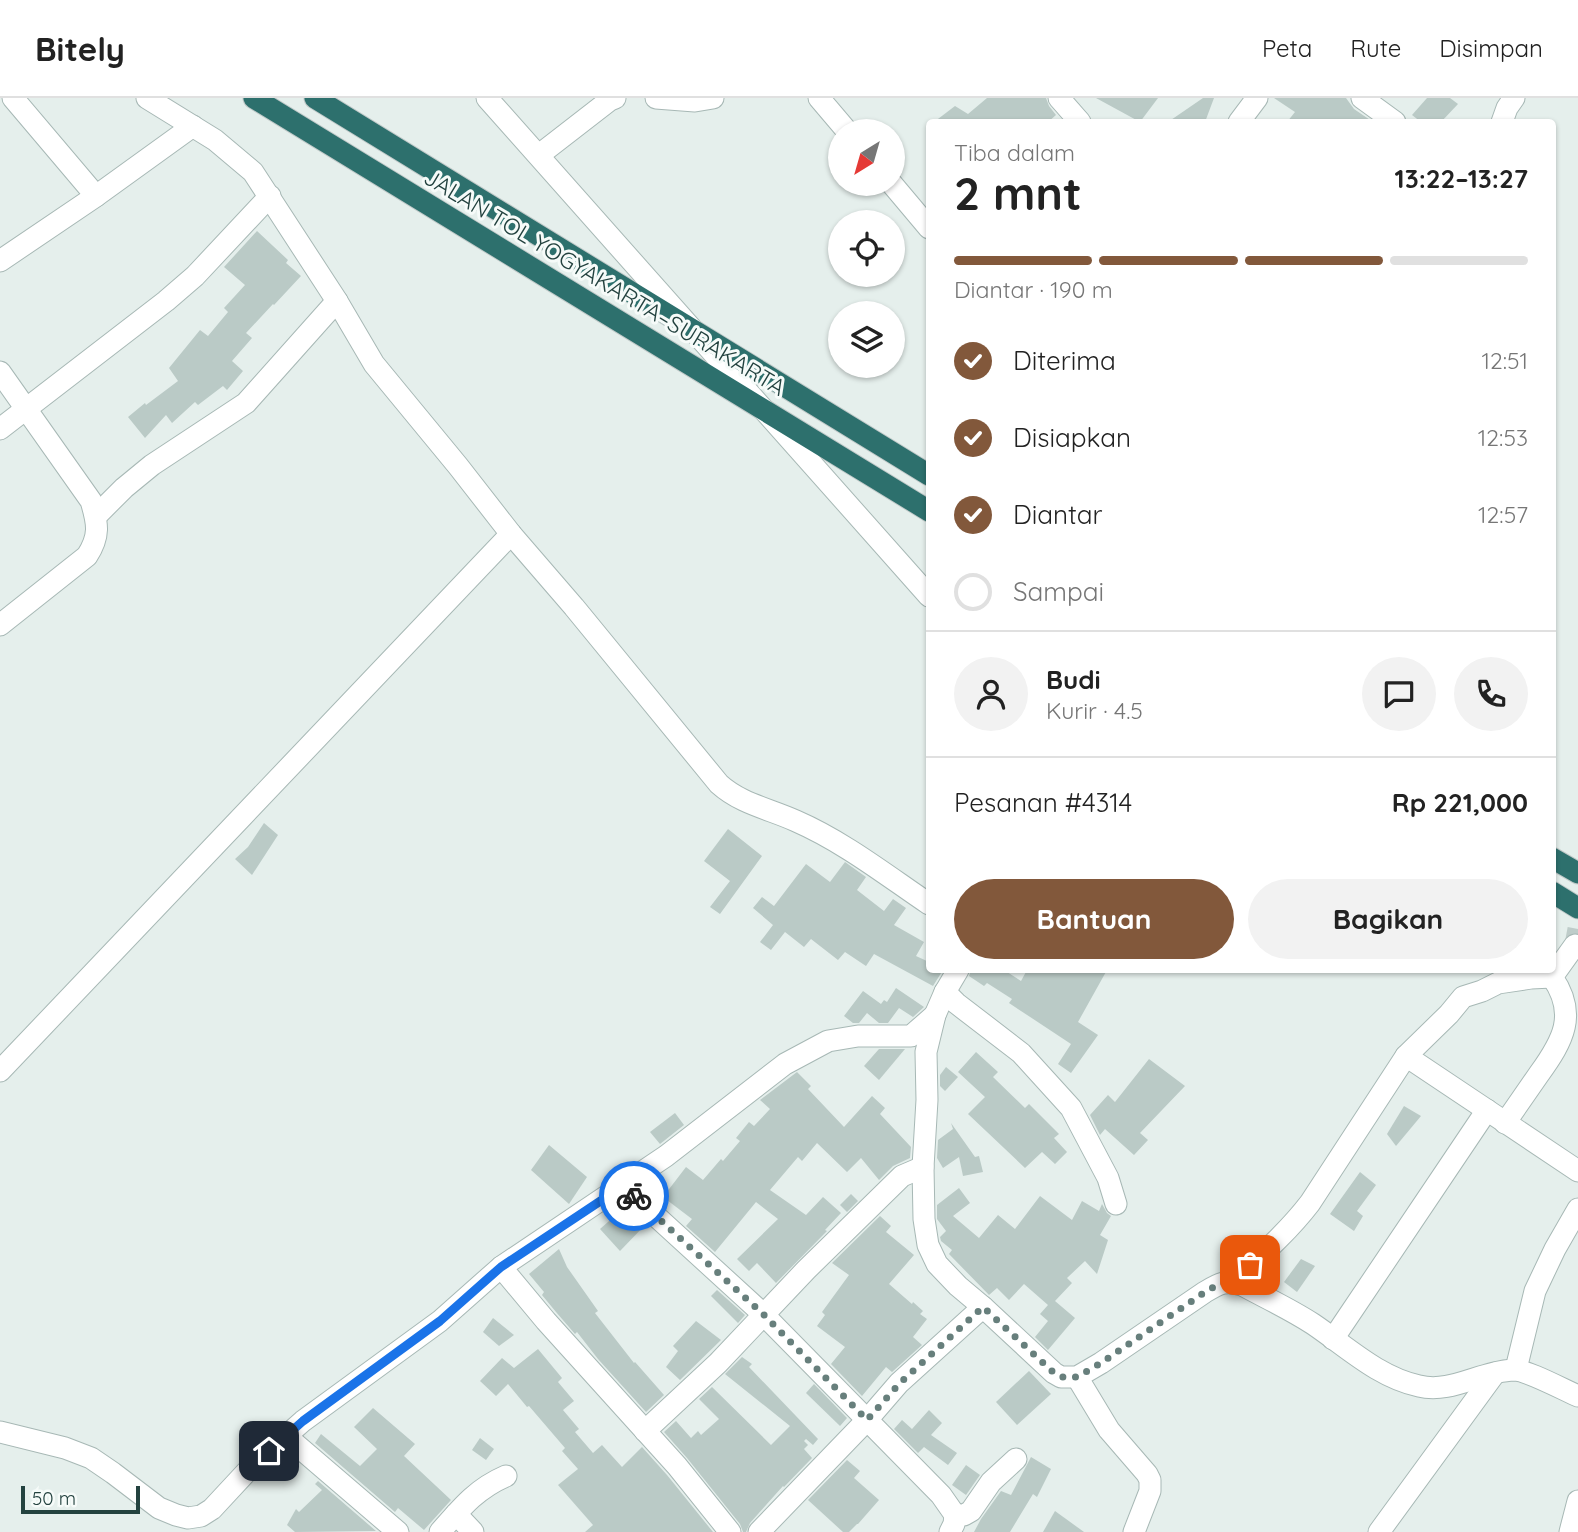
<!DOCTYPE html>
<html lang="id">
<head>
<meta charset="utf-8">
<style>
  body { margin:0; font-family:Quicksand,sans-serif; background:#f2f2f2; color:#222; height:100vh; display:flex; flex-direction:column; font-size:26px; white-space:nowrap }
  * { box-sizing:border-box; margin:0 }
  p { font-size:23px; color:#767676 }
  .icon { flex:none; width:38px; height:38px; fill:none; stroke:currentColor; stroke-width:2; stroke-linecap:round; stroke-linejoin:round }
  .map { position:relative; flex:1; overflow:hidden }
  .sheet { position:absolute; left:926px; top:21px; width:630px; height:854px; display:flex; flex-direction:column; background:#fff; border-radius:7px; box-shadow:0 2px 5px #0004 }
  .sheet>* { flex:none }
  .needle { width:46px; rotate:217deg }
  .tools { position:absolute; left:828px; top:21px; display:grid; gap:14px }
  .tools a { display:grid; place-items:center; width:77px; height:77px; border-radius:50%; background:#fff; box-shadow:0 2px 5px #0004; font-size:35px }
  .scale { position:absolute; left:21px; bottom:18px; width:119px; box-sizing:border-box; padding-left:7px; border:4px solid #23423f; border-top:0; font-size:19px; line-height:24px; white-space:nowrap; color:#23423f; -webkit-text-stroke:5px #f6fbf9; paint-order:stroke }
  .pin { position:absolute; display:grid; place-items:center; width:60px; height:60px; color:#fff; margin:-30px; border-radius:14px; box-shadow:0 4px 10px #0006 }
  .courier { position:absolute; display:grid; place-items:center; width:70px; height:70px; margin:-35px; border:5px solid #1a73e8; border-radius:50%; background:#fff; color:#222; box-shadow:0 2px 9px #0007 }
  .overview em { font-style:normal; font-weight:700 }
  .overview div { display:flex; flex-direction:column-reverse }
  .overview { display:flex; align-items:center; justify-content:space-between; height:119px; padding:0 28px }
  h1 { font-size:46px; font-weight:700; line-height:52px }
  .bar { display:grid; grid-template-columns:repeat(4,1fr); gap:10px 7px; align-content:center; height:84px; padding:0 28px }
  .bar i { height:9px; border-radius:5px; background:#e0e0e0 }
  .bar .on { background:#82583b }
  .bar p { grid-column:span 4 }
  .line { display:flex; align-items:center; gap:18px; padding:0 28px; border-top:2px solid #e0e0e0 }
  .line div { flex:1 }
  .round { display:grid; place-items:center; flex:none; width:74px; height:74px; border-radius:37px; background:#f2f2f2 }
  ol { padding:0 28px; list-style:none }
  li { display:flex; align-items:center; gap:21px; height:77px }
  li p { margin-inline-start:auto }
  li .icon { padding:7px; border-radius:50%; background:#82583b; color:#fff; stroke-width:4 }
  li:last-child { color:#767676 }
  li i { width:38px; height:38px; border:4px solid #e0e0e0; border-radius:50% }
  .action { display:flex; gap:14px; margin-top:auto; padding:14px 28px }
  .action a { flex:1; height:80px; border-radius:42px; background:#82583b; color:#fff; font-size:28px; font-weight:700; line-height:80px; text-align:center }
  .action a+a { background:#f2f2f2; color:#222 }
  header { display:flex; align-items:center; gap:42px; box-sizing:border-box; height:98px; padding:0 35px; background:#fff; border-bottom:2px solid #e0e0e0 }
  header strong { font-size:33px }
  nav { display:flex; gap:38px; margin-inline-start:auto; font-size:24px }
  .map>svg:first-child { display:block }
</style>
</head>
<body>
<header>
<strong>Bitely</strong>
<nav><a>Peta</a><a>Rute</a><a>Disimpan</a></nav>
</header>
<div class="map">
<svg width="1578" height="1434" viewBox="0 0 1578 1434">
  <rect width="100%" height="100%" fill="#e5efec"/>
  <g fill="#bacac6">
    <path d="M987,0H1046L1049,8L1056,17L1048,24H934L955,8L968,16Z"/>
    <path d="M1096,0H1158L1140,24Z"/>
    <path d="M1203,0H1214L1205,24H1168Z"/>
    <path d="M1274,0H1346L1354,11L1373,24H1287L1295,14Z"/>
    <path d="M1427,0H1450L1458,6L1441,24H1421L1412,17Z"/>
    <path d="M257,133L288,162L286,165L301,178L274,207L273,206L246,235L252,240L232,263L243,273L227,292L223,288L198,307L195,304L172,325L166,317L145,340L128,319L145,305L146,307L178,283L169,270L200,232L208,238L228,214L224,210L245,187L224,169Z"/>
    <path d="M264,725L278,737L252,777L235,761L248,749Z"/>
    <path d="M728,731L762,758L720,816L710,809L730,783L704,763Z"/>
    <path d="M845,764L866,779L857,792L884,813L893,801L906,810L894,827L924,844L916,858L929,864V872H943L933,888L874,856L866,868L845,854L838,862L811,841L804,849L785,834L771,852L760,844L773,827L753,810L762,799L774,808L806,766L830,784Z"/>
    <path d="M971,872H1004L1021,883L1027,872H1107L1078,924L1098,937L1071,975L1058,966L1071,946L1009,905L1012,901L987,885L984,888L969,878Z"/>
    <path d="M896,890L924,909L913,919L899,910L888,925H879L867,915L859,925H853L844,918L863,893L881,906L884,902L887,904Z"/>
    <path d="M879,951H905L879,982L864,968Z"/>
    <path d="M976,954L998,974L993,979L1025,1010L1029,1006L1059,1036L1054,1040L1067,1054L1055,1066L1042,1054L1025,1070L968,1016L985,999L958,974Z"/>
    <path d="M1149,961L1185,988L1140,1035L1148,1042L1134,1057L1105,1031L1100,1037L1090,1017L1108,997L1115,1004Z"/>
    <path d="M946,969L958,979L945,993L940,988V977Z"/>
    <path d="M797,974L811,988L808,991L844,1029L872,998L885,1010L880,1016L911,1049L910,1060L893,1068L879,1082L861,1060L847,1074L817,1045L802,1063L798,1059L770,1092L806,1117L823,1099L841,1115L825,1132L827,1133L776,1185L757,1165L749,1173L737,1161L778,1121L756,1104L715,1154L686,1128L692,1121L663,1099L686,1069L703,1082L721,1061L723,1063L740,1043L736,1040L749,1024L754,1028L770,1011L760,1002Z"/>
    <path d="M1404,1008L1421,1018L1396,1048L1387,1036Z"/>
    <path d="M675,1015L684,1027L660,1046L650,1034Z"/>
    <path d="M951,1025L975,1059L979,1058L983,1074L963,1078L959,1059L943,1070L937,1060L938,1042L953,1031Z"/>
    <path d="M549,1047L587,1079L569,1106L531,1072Z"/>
    <path d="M1360,1074L1376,1087L1357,1113L1363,1118L1354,1133L1330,1116Z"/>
    <path d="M959,1090L970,1105L953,1118L979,1140L998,1117L1015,1131L1040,1098L1072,1122L1082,1103L1099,1113L1102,1106L1107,1115L1111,1118L1100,1137L1108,1142L1097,1176L1085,1163L1067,1180L1072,1185L1055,1203L1075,1220L1048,1252L1035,1239L1048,1223L1040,1216L1048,1207L1024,1186L1009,1202L997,1190L989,1197L949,1156L952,1152L941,1143L940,1139L946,1133L937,1121V1107Z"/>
    <path d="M851,1096L858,1103L847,1114L840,1107Z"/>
    <path d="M625,1109L646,1126L620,1153L600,1131Z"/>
    <path d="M880,1118L891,1128L886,1134L914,1157L889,1186L912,1206L913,1204L923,1213L920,1216L927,1221L913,1239L922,1247L892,1274L886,1269L862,1298L831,1266L845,1249L817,1228L825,1217L822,1214L849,1177L832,1165Z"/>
    <path d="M559,1151L567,1169L598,1213L595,1215L634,1265L635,1264L664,1297L646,1314L598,1261L577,1234L575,1236L556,1214L542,1197L544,1194L529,1176Z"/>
    <path d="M1301,1161L1315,1168L1297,1194L1284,1184Z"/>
    <path d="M717,1192L745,1217L738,1225L711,1198Z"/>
    <path d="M493,1220L514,1237L499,1248L483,1234Z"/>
    <path d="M696,1223L721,1242L680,1282L666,1269L678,1253L673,1248Z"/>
    <path d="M538,1251L562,1280L558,1284L574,1303L563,1312L579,1331L575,1334L593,1355L602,1347L622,1369L642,1349L667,1377L713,1434H585L593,1427L558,1387L578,1371L562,1353L565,1350L529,1308L527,1309L508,1286L496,1298L480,1283L502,1260L514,1270Z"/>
    <path d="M742,1259L752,1266L749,1269L818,1341L813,1347L806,1341L804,1343L808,1347L804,1351L812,1360L784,1389L783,1388L750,1425L746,1434H743L740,1426L687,1360L664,1334L676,1323L691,1340L698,1333L701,1337L719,1321L699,1301L712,1289L771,1347L790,1328L725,1276Z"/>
    <path d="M1029,1273L1051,1296L1017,1327L996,1304Z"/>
    <path d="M814,1286L847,1320L840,1328L806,1295Z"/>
    <path d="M373,1310L415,1346L404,1358L451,1402L424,1432L398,1410L395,1414L315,1345L321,1336L360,1368L377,1351L354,1329Z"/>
    <path d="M929,1312L942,1325L931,1337L957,1355L948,1367L924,1349L918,1355L894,1331L902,1322L912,1331Z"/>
    <path d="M480,1340L494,1351L486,1362L472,1352Z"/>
    <path d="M1031,1359L1051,1371L1037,1399L1033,1396L1010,1434H974L981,1421L1001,1393L1011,1397Z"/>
    <path d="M847,1362L860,1373L854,1380L879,1402L858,1426H857L849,1434H843L808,1402Z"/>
    <path d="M966,1367L980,1377L966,1397L952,1387Z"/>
    <path d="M318,1383L376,1433L295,1434L287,1427L296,1411L299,1414L322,1392L315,1386Z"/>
    <path d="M1055,1413L1084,1434H1043Z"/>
  </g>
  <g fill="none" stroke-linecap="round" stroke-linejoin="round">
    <path stroke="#beccc9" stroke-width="21" stroke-dasharray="21 10" stroke-linecap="butt" d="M1575,847L1578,831"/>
    <g stroke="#a7b8b5" stroke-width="23">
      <g id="minor">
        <path d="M13,0L96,98"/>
        <path d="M147,0L215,42L253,74L337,203L374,266L458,368L511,436L574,509L719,686C741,706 770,711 796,723C844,744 886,777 929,806"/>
        <path d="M487,0L929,498"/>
        <path d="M656,0L695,3L713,0"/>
        <path d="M819,0L847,33"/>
        <path d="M1059,0L1080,24"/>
        <path d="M1362,0L1395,24"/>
        <path d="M1239,24L1257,0"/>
        <path d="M1502,24L1507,10L1514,0"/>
        <path d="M539,57L610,2L615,0"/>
        <path d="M892,86L929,130"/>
        <path d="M0,163L96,98L193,28"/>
        <path d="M0,274L91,403C98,426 100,438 87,458L0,527"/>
        <path d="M0,331L166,203L195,178L270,98"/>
        <path d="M96,418L124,390L152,367L246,305L337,203"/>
        <path d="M958,872L945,894L935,917L926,954L927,1002L923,1069L924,1121L928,1147L937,1166L958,1188L983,1209L1054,1275L1061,1279H1077L1101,1265L1205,1194C1220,1185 1225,1182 1242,1187C1266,1200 1290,1211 1313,1226C1347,1249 1378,1279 1419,1288C1451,1296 1481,1273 1514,1272C1527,1272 1564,1292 1578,1298"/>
        <path d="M945,894L956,905L1021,955L1071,1010L1108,1080L1116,1106"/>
        <path d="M1406,958L1578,1073"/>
        <path d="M0,973L511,436"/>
        <path d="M1505,1025C1516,1009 1528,992 1539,976C1563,943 1578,916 1552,879"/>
        <path d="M623,1088L763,1216L941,1397L955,1417L954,1426L950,1434"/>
        <path d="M501,1169L546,1223L677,1368L730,1434"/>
        <path d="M1232,1184C1259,1159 1287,1135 1310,1105L1406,958L1449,916L1463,899L1482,893L1498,885L1531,880L1552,879L1575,847"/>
        <path d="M1333,1241L1487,1012"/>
        <path d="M1516,1271L1535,1193L1555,1151L1578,1111"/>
        <path d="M1077,1279L1109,1332L1147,1376L1150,1382V1393L1134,1434"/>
        <path d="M645,1333L718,1265L806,1172L902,1078L923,1069"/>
        <path d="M0,1334L65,1350L91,1360L113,1375L159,1410L176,1417L188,1420L201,1418L212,1411L252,1368L303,1323L440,1223L501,1169L666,1058L785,966L828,943L858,938H911L935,917"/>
        <path d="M286,1338L398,1434"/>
        <path d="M456,1416L473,1434"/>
        <path d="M955,1417H964L971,1413L991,1384L1016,1361"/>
        <path d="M440,1434C461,1410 476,1391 506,1378"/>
        <path d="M759,1434L867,1322L899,1285L983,1209"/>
        <path d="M1379,1434L1495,1275"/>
        <path d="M1570,1434L1578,1403"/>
      </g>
    </g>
    <g stroke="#c1cac9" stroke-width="23">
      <g id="highway">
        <path d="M254,0L929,413"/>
        <path d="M315,0L929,377"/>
        <path d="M1552,760L1578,775"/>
        <path d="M1552,794L1578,810"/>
      </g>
    </g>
    <use href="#minor" stroke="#fff" stroke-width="21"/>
    <use href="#highway" stroke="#2d706d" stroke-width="21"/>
  </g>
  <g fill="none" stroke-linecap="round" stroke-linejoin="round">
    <path stroke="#677f7c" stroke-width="7" stroke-dasharray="0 12.6" d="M634,1098L763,1216L867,1322L900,1285L983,1209L1054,1275L1062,1279H1077L1101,1265L1205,1194L1221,1185L1232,1184L1250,1167"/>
    <path stroke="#1a73e8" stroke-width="9" d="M269,1353L303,1323L440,1223L501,1169L623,1088L634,1098"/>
  </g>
  <g text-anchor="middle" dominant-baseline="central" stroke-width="6" stroke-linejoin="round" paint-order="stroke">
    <g font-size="23" fill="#23423f" stroke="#f6fbf9">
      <text transform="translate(605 184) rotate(31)">JALAN TOL YOGYAKARTA–SURAKARTA</text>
    </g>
  </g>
</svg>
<div class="tools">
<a><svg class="needle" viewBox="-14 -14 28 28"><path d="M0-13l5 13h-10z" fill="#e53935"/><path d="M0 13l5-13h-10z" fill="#767676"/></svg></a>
<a><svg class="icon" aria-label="locate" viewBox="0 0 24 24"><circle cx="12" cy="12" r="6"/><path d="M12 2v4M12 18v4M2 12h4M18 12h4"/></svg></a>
<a><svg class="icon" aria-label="layers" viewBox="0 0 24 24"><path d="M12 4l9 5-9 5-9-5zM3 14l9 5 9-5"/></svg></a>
</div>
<div class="scale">50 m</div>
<div class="pin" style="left:1250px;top:1167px;background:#ea580c"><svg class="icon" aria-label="bag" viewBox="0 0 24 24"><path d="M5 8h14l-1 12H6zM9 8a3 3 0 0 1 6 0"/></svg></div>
<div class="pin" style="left:269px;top:1353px;background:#1f2937"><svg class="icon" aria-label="home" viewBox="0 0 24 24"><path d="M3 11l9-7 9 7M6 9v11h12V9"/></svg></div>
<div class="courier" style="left:634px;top:1098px"><svg class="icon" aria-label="bike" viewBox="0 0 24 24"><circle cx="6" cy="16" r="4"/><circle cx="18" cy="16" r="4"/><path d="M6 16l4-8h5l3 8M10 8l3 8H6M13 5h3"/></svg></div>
<section class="sheet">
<div class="overview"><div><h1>2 mnt</h1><p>Tiba dalam</p></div><em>13:22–13:27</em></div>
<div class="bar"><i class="on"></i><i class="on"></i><i class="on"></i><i></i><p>Diantar · 190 m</p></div>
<ol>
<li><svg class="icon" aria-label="check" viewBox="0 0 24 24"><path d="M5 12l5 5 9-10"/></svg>Diterima<p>12:51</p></li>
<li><svg class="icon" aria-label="check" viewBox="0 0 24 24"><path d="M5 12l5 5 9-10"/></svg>Disiapkan<p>12:53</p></li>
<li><svg class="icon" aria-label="check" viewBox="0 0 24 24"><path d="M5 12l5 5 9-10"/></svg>Diantar<p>12:57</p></li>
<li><i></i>Sampai</li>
</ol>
<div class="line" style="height:126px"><a class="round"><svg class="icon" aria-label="person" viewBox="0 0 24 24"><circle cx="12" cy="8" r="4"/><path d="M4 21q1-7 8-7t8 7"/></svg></a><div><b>Budi</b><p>Kurir · 4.5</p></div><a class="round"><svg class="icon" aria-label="chat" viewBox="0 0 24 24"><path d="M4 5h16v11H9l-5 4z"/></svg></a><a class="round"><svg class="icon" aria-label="phone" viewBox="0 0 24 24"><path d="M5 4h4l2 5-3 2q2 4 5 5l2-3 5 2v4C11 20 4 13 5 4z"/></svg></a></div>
<div class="line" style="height:91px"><div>Pesanan #4314</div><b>Rp 221,000</b></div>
<div class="action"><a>Bantuan</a><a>Bagikan</a></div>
</section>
</div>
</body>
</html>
